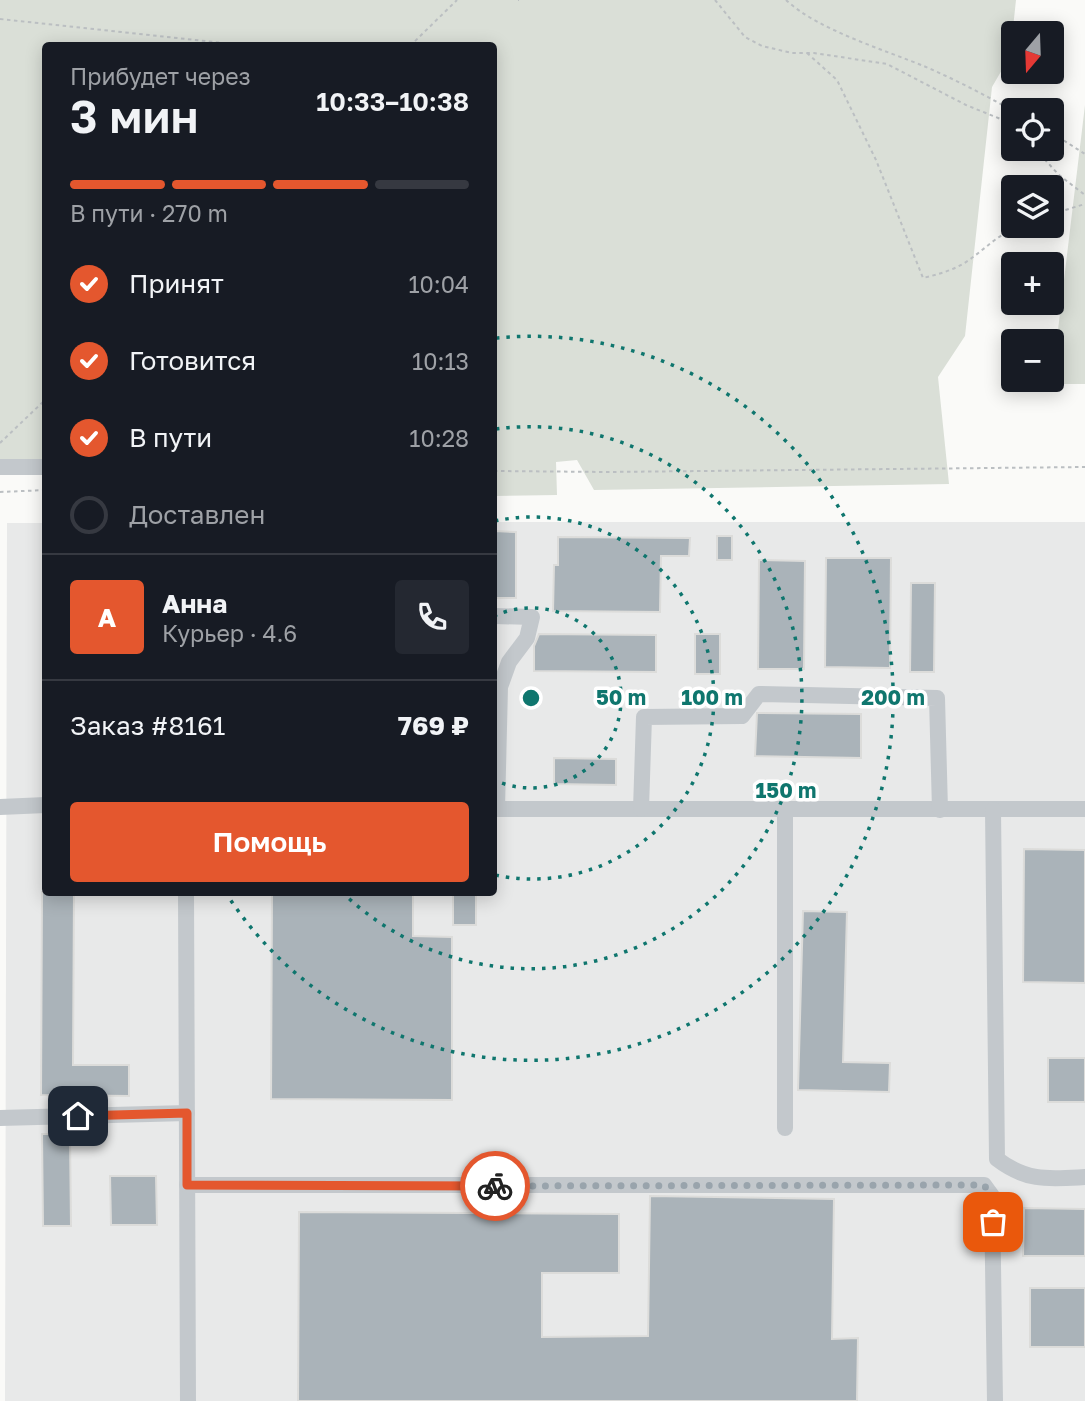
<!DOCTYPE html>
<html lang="ru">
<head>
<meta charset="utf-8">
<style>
  body { margin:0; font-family:"Golos Text",sans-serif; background:#242831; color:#f1f3f6; height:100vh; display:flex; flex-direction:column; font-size:26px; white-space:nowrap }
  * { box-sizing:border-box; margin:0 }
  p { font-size:23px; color:#9ea1a6 }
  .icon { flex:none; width:38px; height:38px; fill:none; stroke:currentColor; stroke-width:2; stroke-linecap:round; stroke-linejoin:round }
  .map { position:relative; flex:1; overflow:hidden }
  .panel { position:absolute; left:42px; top:42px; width:455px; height:854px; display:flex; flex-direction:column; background:#171b24; border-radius:7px; box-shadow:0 4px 18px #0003 }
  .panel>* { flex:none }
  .needle { width:46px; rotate:199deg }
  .tools { position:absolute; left:1001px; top:21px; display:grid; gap:14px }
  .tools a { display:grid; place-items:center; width:63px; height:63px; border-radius:7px; background:#171b24; box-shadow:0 4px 18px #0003; font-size:35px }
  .pin { position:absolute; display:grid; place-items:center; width:60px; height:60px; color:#fff; margin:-30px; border-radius:14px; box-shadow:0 4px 10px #0006 }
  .courier { position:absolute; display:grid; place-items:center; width:70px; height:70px; margin:-35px; border:5px solid #e4572e; border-radius:50%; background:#fff; color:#222; box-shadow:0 2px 9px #0007 }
  .overview em { font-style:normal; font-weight:600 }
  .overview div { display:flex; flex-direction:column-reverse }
  .overview { display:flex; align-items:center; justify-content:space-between; height:119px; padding:0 28px }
  h1 { font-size:46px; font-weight:600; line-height:52px }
  .bar { display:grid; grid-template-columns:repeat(4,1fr); gap:10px 7px; align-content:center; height:84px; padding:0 28px }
  .bar i { height:9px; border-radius:5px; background:#363941 }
  .bar .active { background:#e4572e }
  .bar p { grid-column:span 4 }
  .line { display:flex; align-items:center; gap:18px; padding:0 28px; border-top:2px solid #363941 }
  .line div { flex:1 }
  .round { display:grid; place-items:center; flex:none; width:74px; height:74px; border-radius:7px; background:#242831 }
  ol { padding:0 28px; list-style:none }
  li { display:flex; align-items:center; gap:21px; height:77px }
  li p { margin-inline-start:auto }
  li .icon { padding:7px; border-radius:50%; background:#e4572e; color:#fff; stroke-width:4 }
  li:last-child { color:#9ea1a6 }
  li i { width:38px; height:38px; border:4px solid #363941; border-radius:50% }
  .button { display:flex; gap:14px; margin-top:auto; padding:14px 28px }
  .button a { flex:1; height:80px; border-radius:7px; background:#e4572e; color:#fff; font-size:28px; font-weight:600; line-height:80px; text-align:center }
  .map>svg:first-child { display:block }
</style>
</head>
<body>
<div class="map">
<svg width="1085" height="1401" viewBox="0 0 1085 1401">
  <rect width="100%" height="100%" fill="#fafaf8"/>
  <path fill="#e8e9e9" d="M494,522H1085V1401H5L7,523H45L46,892H494Z"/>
  <g fill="#dadfd7">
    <path d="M0,0H1016L1010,56L992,87L965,336L938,377L949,484L594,490L577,460L556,462L557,495L494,496V46H46L45,462L0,464Z"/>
    <path d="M1085,105V384H1049L1052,380Z"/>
  </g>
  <g fill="#aab3b9" stroke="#dcdcda" stroke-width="2">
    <path d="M494,531L516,532V598H494Z"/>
    <rect x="717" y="536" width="15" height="24"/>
    <path d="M558,537L690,538L689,556H661L660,612L553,611L554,565H558Z"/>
    <path d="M826,558H891L890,668L825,667Z"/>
    <path d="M759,560L805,561L804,669H758Z"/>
    <path d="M911,583H935L934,672H910Z"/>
    <path d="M539,634L656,635V672L534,671V646Z"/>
    <rect x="695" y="634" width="25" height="40"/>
    <path d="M757,713L861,714V758L755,756Z"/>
    <path d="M554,758L616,759V785L554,784Z"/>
    <path d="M1024,849L1085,850V983L1023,982Z"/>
    <path d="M42,892H74L73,1065H129V1096L41,1095Z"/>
    <path d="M272,892H413V936L452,937V1100L271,1099Z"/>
    <rect x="453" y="892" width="23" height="33"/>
    <path d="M803,911L847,912L843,1062L890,1063L889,1092L798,1090Z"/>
    <rect x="1048" y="1058" width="37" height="44"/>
    <path d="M42,1134H70L71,1226H43Z"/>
    <path d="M110,1176H156L157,1225H111Z"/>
    <path d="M650,1196L834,1199L832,1339L858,1338L857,1401H298L299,1212L619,1214V1273H542V1337L648,1336Z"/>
    <path d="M1024,1208L1085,1209V1256H1023Z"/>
    <rect x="1030" y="1288" width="55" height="59"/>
  </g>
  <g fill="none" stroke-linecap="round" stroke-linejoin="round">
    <g stroke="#bbbfc2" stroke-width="2" stroke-dasharray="3.5 3.5" stroke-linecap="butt">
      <path d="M518,0H519"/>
      <path d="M715,0L745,37L762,46L792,53H814L887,64L966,105L1013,124"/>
      <path d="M786,0C818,30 885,50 926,67C956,80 985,95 1013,111"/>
      <path d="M0,19L251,46"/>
      <path d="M410,46L457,0"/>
      <path d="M807,53L837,80L876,160L923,278C939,274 955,270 969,260C986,248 1000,233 1020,226"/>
      <path d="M1052,133L1085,154"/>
      <path d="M1035,149L1059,175L1085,195"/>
      <path d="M1052,214L1085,204"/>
      <path d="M0,443L46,399"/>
      <path d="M494,471L607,472L1085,467"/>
      <path d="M0,492L46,490"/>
    </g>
    <g stroke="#c3c8cc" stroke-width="16">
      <path d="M0,467H46"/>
      <path d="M494,616L532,617L527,638L509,662L500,687L497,809"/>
      <path d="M0,807L46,805"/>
      <path d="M494,809H1085"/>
      <path d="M641,809L644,717L742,716L759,694L937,698L940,810"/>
      <path d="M785,809V1128"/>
      <path d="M993,810L997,1159C1027,1182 1049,1179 1085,1177"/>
      <path d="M186,892L188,1401"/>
      <path d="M0,1118L187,1113"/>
      <path d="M187,1185H984L992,1196L995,1401"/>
    </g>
  </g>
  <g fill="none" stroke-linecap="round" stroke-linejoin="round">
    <path stroke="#99a4ac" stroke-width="7" stroke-dasharray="0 12.6" d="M495,1186L984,1185L992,1196L993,1222"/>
    <path stroke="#e4572e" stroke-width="9" d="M78,1116L187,1113V1185L495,1186"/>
  </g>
  <g fill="none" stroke="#0f766e" stroke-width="3.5" stroke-dasharray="3.5 7">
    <path d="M494 616A90 90 0 1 1 494 780"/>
    <path d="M495 521A181 181 0 1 1 495 875"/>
    <path d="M496 429A271 271 0 1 1 343 893"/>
    <path d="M496 338A362 362 0 1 1 226 893"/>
  </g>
  <circle cx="531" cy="698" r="10" fill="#0f766e" stroke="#fff" stroke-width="3.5"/>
  <g font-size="21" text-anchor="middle" font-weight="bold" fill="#0f766e" stroke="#fff" stroke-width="7" stroke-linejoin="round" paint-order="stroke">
    <text x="621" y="705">50 m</text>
    <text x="712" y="705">100 m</text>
    <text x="893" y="705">200 m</text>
    <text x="786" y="798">150 m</text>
  </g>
</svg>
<div class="tools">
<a><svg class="needle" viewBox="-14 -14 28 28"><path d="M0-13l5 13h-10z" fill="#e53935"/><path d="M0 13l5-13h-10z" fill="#9ea1a6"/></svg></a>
<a><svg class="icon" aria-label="locate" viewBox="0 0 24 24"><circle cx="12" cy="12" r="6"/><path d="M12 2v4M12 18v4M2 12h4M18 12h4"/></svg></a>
<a><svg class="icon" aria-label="layers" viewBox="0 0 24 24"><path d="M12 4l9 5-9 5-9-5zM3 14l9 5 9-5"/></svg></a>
<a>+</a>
<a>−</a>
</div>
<div class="pin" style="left:993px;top:1222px;background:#ea580c"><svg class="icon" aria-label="bag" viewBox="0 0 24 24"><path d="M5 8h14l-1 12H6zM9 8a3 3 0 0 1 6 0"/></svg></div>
<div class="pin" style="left:78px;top:1116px;background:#1f2937"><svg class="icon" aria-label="home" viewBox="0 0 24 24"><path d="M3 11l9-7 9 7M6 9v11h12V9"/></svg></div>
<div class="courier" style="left:495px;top:1186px"><svg class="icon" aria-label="bike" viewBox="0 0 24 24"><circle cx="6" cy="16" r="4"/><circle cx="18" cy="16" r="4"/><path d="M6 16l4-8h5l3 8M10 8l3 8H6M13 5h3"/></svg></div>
<section class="panel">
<div class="overview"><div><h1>3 мин</h1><p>Прибудет через</p></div><em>10:33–10:38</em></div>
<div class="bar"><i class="active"></i><i class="active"></i><i class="active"></i><i></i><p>В пути · 270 m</p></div>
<ol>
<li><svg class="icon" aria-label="check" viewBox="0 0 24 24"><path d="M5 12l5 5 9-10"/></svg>Принят<p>10:04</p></li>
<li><svg class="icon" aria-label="check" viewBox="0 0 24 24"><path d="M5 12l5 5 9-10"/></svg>Готовится<p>10:13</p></li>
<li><svg class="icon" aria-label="check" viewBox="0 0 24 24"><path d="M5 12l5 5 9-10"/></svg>В пути<p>10:28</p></li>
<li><i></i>Доставлен</li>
</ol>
<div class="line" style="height:126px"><b class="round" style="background:#e4572e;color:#fff">А</b><div><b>Анна</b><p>Курьер · 4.6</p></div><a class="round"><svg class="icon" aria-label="phone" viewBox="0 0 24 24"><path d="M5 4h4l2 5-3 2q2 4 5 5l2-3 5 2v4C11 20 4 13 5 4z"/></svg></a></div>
<div class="line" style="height:91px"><div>Заказ #8161</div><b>769 ₽</b></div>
<div class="button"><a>Помощь</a></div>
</section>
</div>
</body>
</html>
